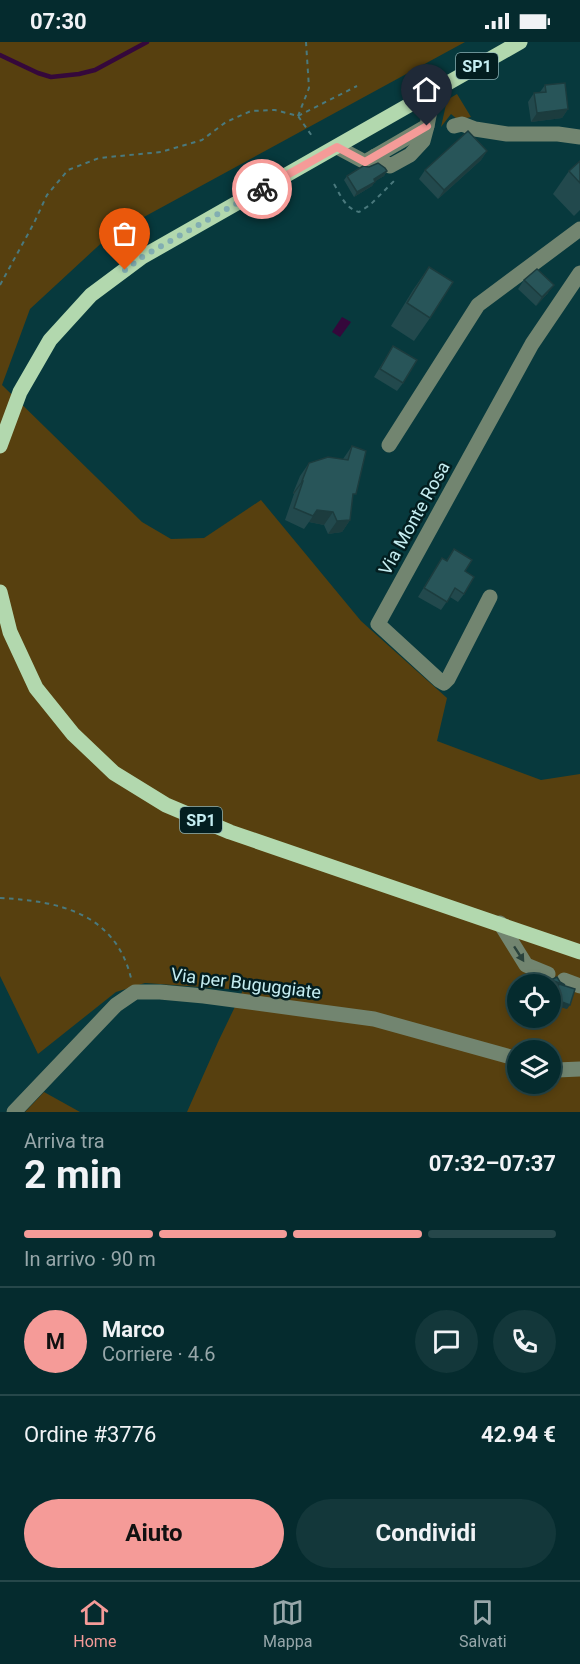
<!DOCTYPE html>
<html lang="it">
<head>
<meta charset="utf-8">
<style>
  body { margin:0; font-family:Roboto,sans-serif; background:#13373a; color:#f1f3f6; height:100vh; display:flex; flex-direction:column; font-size:22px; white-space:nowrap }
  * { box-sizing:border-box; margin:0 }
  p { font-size:20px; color:#97a7aa }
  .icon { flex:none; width:33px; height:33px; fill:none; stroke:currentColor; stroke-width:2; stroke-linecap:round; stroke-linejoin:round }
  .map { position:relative; height:1070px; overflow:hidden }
  .side { display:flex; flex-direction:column; background:#052b2e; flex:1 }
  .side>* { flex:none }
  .controls { position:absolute; left:507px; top:932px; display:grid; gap:12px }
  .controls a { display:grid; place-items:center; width:54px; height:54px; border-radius:50%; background:#052b2e; box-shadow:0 3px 9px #0003,0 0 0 2px #26474a; font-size:30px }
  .pin { position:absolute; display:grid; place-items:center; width:51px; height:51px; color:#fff; margin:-62px -26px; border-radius:50% 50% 50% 0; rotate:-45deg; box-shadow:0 0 6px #0007 }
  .pin .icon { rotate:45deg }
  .courier { position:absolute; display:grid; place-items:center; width:60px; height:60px; margin:-30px; border:4px solid #f59b98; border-radius:50%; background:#fff; color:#222; box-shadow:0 2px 8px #0007 }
  .headline em { font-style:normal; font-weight:700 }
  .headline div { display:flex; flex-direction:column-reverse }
  .headline { display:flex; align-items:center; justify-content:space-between; height:102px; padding:0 24px }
  h1 { font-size:39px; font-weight:700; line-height:45px }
  .bar { display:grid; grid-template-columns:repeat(4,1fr); gap:9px 6px; align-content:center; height:72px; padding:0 24px }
  .bar i { height:8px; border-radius:4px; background:#26474a }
  .bar .active { background:#f59b98 }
  .bar p { grid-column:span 4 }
  .line { display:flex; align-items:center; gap:15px; padding:0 24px; border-top:2px solid #26474a }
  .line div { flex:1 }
  .round { display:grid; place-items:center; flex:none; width:63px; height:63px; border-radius:32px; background:#13373a }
  .primary-button { display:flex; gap:12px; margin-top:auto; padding:12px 24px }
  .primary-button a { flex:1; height:69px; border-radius:36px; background:#f59b98; color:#111; font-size:24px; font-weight:700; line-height:69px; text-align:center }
  .primary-button a+a { background:#13373a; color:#f1f3f6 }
  .status { display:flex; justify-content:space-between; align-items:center; height:42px; padding:0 30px; background:#052b2e; direction:ltr }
  .status svg { height:16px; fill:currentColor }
  .dock { display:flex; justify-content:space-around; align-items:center; height:84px; border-top:2px solid #26474a; background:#052b2e; font-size:16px; color:#97a7aa }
  .dock a { display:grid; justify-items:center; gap:3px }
  .dock .active { color:#f59b98 }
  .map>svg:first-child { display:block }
</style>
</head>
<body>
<div class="status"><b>07:30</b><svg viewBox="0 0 49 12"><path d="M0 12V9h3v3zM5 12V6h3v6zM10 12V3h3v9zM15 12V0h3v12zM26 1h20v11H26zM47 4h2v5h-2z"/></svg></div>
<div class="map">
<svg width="580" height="1070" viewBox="0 0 580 1070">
  <rect width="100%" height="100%" fill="#07393d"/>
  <g fill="#57400f" fill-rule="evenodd">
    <path d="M0,0H465L109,194L30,267L2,343L142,480L171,497L204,496L261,458L361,579L447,656L437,699L541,738L580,732V1070H187L218,1000L243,948L145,941L116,950L38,1012L0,934ZM518,942H550V975H518ZM518,1008H550V1041H518Z"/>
    <path d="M457,52L471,75L458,78L451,72L441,85L447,58Z"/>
    <path d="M44,1050L80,1070H25Z"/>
  </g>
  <path fill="#35083b" d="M342,275L351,280L340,295L332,290Z"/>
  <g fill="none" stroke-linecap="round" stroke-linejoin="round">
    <path stroke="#35083b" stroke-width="4.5" d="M0,13L38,31L51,35L79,32L95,28L147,0"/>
    <g stroke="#4a797d" stroke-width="2" stroke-dasharray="4.5 4.5" stroke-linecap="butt">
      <path d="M298,74L309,46L306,0"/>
      <path d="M298,74L357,44"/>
      <path d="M334,142C341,154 345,166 359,170L370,163L395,138"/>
      <path d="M0,243L34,181L47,153L68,128L99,116L161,110L202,98L226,80L251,69L275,68L298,74L312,94"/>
      <path d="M0,856C59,859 115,871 131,936"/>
    </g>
    <g stroke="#728570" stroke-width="15">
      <path d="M454,84L462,82L475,87L507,92H558L580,95"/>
      <path d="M337,105L365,120L427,84L434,48"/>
      <path d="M375,114L390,124L410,113L423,99L427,84"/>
      <path d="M389,403L478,263L580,187"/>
      <path d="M490,555L448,637L444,641L439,638L378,582L532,302L580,231"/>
      <path d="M500,881L526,923L548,932"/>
      <path d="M564,938L580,944"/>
      <path d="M550,1026L557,1028L580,1027"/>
      <path d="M14,1070L116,963L135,950H160L204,954L374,977L518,1017"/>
    </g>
    <g stroke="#b2d8ae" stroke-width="15">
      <path d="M0,404L20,350L50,298L91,253L142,215L520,0"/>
      <path d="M0,550L10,590L36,646L73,692L114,731L166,763L230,790L580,910"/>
    </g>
  </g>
  <g fill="#22494d">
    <path d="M545,43L568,67L562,76L531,80L528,60L534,51L540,50Z"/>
    <path d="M487,109L481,118L438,157L419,137L425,128Z"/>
    <path d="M580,119V168L574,174L553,152L569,129Z"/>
    <path d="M387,129L384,134L375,139L372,144L354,155L344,138L347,134Z"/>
    <path d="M429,225L430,276L414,299L391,284L413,248Z"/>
    <path d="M524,238L548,251L536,264L518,247Z"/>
    <path d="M393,304L403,341L397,349L374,335Z"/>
    <path d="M352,404V457L350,478L342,490L328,492L324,483L309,480L304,487L285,478L294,452L293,451L300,434L309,421L343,417Z"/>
    <path d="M454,507L465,529L464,552L458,560L450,555L441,568L418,555L442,516L446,519Z"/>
    <path d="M557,935L567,967L550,961L556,945L550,942L545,941Z"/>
  </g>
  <g fill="#1c3c3e">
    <path d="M568,67L562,76L531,80L537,71Z"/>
    <path d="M487,109L481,118L438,157L444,148Z"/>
    <path d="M387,129L384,134L371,142L374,137Z"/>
    <path d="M375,140L372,144L354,155L357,150Z"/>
    <path d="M554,243L548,251L536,264L542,255Z"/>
    <path d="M302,439H303L294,452L293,451Z"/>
    <path d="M317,468L333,470L324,483L309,480Z"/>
    <path d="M350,478L342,490L328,492L337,479Z"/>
    <path d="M548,937L559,942L556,945L550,943V942L545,941Z"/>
    <path d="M554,957L570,963L567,967L550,962Z"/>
  </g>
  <g fill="#285559" stroke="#1c3c3e" stroke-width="1.5">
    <path d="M565,41L568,67L537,71L534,51L546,50L545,43Z"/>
    <path d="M468,89L487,109L444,148L425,128Z"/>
    <path d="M580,119V141L569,129Z"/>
    <path d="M378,121L385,126L387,129L374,137L375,140L357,150L347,134L363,124L369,125Z"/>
    <path d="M429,225L453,240L430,276L407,261Z"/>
    <path d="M537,227L554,243L542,255L524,238Z"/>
    <path d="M393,304L417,318L403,341L380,327Z"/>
    <path d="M352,404L366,409L356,452H353L350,478L337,479L333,470L317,468L313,474L294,466L303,439H302L309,421L328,415L348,418Z"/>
    <path d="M454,507L472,518L465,529L474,535L464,552L455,546L447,560L424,546L442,516L447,519Z"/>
    <path d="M557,935L560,940L565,943L548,937H553Z"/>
    <path d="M559,942L575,947L570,963L554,957Z"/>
  </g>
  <defs><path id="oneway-solid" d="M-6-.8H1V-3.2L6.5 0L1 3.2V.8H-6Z" transform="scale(1.5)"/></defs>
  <use fill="#2a423c" href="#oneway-solid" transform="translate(519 912) rotate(57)"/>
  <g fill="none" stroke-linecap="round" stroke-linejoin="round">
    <path stroke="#82aeb2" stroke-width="6" stroke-dasharray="0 10.8" d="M125,228L142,215L262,147"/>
    <path stroke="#f59b98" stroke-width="8" d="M262,147L337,105L365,120L427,84"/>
  </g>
  <g text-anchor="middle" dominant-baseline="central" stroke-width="5" stroke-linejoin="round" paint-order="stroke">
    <g fill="#031e20" stroke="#8bafb2" stroke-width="1.5">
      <rect x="456" y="11" width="42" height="26" rx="4.5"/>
      <rect x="180" y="765" width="42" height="26" rx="4.5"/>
    </g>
    <g font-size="16" font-weight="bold" fill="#c5edf1">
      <text x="477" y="24">SP1</text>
      <text x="201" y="778">SP1</text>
    </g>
    <g font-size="18" fill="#c5edf1" stroke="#031e20">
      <text transform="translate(414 476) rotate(-61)">Via Monte Rosa</text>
      <text transform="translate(246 941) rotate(7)">Via per Buguggiate</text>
    </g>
  </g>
</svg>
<div class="controls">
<a><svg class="icon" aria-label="locate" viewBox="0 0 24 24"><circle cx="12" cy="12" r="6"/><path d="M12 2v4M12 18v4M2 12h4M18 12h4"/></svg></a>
<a><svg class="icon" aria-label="layers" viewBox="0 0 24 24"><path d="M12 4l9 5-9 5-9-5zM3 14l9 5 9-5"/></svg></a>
</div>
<div class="pin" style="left:125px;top:228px;background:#ea580c"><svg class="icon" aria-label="bag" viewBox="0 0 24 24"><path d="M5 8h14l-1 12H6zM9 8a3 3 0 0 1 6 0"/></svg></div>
<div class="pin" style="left:427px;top:84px;background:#1f2937"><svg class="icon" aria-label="home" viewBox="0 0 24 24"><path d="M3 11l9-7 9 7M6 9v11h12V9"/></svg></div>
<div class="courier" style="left:262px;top:147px"><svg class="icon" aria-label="bike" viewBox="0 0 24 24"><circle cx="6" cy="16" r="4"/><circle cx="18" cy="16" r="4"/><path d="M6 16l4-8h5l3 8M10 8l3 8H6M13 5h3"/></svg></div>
</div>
<section class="side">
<div class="headline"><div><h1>2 min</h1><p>Arriva tra</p></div><em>07:32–07:37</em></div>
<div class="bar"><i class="active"></i><i class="active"></i><i class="active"></i><i></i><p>In arrivo · 90 m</p></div>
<div class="line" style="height:108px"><b class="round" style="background:#f59b98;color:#111">M</b><div><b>Marco</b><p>Corriere · 4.6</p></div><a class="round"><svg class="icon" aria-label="chat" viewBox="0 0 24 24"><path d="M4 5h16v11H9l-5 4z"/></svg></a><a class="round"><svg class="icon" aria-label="phone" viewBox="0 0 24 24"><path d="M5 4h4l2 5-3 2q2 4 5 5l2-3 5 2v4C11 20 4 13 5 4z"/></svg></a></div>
<div class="line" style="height:78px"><div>Ordine #3776</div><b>42.94 €</b></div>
<div class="primary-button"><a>Aiuto</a><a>Condividi</a></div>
</section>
<nav class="dock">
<a class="active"><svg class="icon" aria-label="home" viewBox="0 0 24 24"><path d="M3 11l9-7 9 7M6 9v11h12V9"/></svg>Home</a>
<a><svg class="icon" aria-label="map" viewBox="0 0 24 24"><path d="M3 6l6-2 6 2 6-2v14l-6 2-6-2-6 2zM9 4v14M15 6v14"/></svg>Mappa</a>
<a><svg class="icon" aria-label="saved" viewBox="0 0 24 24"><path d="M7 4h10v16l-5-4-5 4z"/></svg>Salvati</a>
</nav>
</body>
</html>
